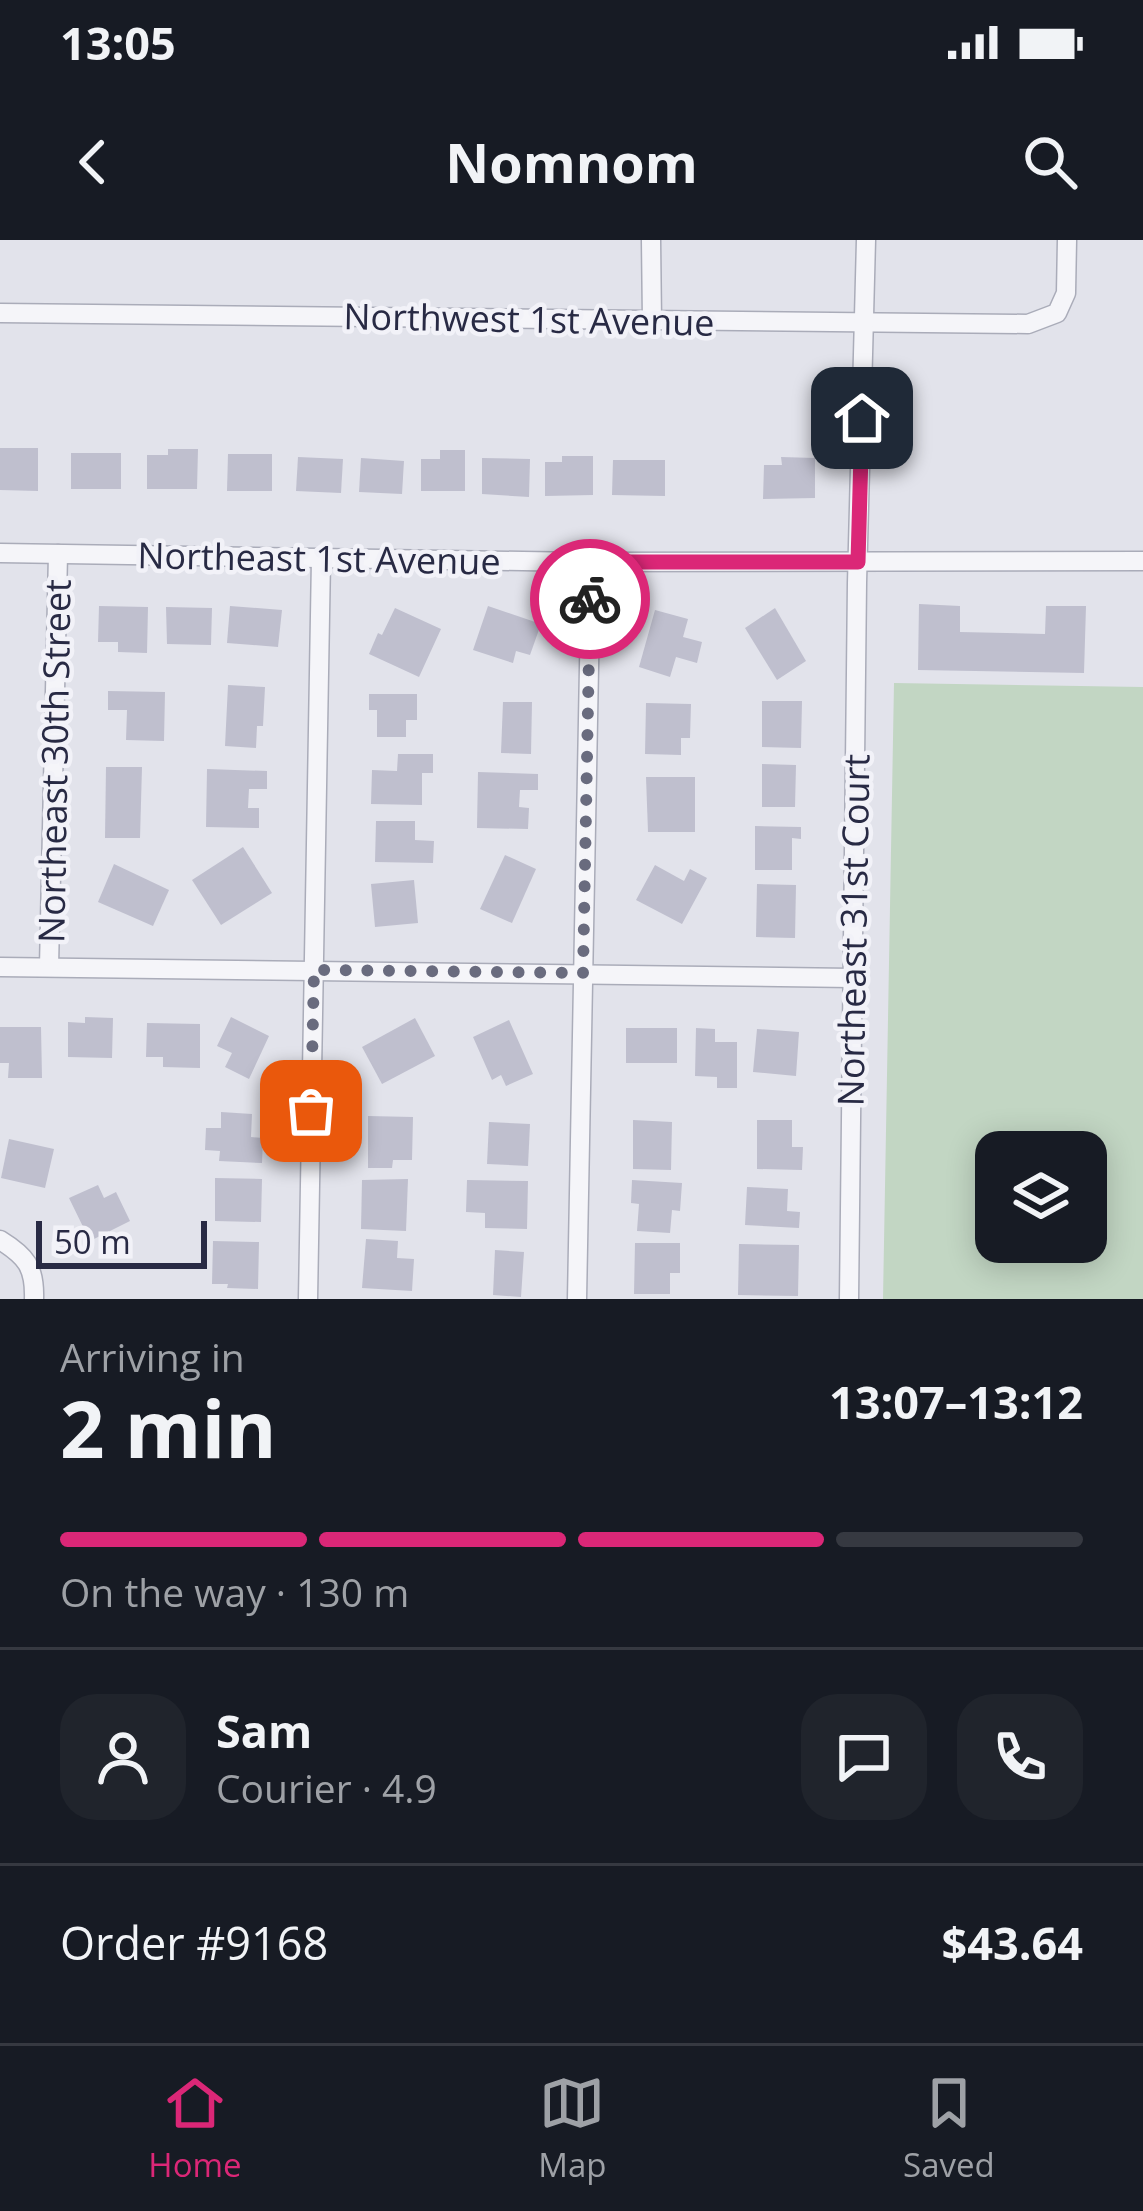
<!DOCTYPE html>
<html lang="en">
<head>
<meta charset="utf-8">
<style>
  body { margin:0; font-family:"Open Sans",sans-serif; background:#20242c; color:#f1f3f6; height:100vh; display:flex; flex-direction:column; font-size:45px; white-space:nowrap }
  * { box-sizing:border-box; margin:0 }
  p { font-size:39px; color:#9ea1a6 }
  .icon { flex:none; width:66px; height:66px; fill:none; stroke:currentColor; stroke-width:2; stroke-linecap:round; stroke-linejoin:round }
  .map { position:relative; height:1059px; overflow:hidden }
  .details { display:flex; flex-direction:column; background:#171b24; flex:1 }
  .details>* { flex:none }
  .tools { position:absolute; left:975px; top:891px; display:grid; gap:24px }
  .tools a { display:grid; place-items:center; width:132px; height:132px; border-radius:24px; background:#171b24; box-shadow:0 6px 30px #0003; font-size:60px }
  .scale { position:absolute; left:36px; bottom:30px; width:171px; box-sizing:border-box; padding-left:12px; border:6px solid #282a44; border-top:0; font-size:33px; line-height:42px; white-space:nowrap; color:#282a44; -webkit-text-stroke:9px #f2f2f8; paint-order:stroke }
  .pin { position:absolute; display:grid; place-items:center; width:102px; height:102px; color:#fff; margin:-51px; border-radius:24px; box-shadow:0 6px 18px #0006 }
  .courier { position:absolute; display:grid; place-items:center; width:120px; height:120px; margin:-60px; border:9px solid #db2777; border-radius:50%; background:#fff; color:#222; box-shadow:0 3px 15px #0007 }
  .headline em { font-style:normal; font-weight:700 }
  .headline div { display:flex; flex-direction:column-reverse }
  .headline { display:flex; align-items:center; justify-content:space-between; height:204px; padding:0 60px }
  h1 { font-size:78px; font-weight:700; line-height:90px }
  .bar { display:grid; grid-template-columns:repeat(4,1fr); gap:18px 12px; align-content:center; height:144px; padding:0 60px }
  .bar i { height:15px; border-radius:9px; background:#363941 }
  .bar .current { background:#db2777 }
  .bar p { grid-column:span 4 }
  .line { display:flex; align-items:center; gap:30px; padding:0 60px; border-top:3px solid #363941 }
  .line div { flex:1 }
  .round { display:grid; place-items:center; flex:none; width:126px; height:126px; border-radius:36px; background:#20242c }
  .status { display:flex; justify-content:space-between; align-items:center; height:84px; padding:0 60px; background:#171b24; direction:ltr }
  .status svg { height:33px; fill:currentColor }
  header { display:flex; justify-content:space-between; align-items:center; height:156px; padding:0 60px; background:#171b24; font-size:54px; font-weight:700 }
  .tabs { display:flex; justify-content:space-around; align-items:center; height:168px; border-top:3px solid #363941; background:#171b24; font-size:33px; color:#9ea1a6 }
  .tabs a { display:grid; justify-items:center; gap:6px }
  .tabs .current { color:#db2777 }
  .map>svg:first-child { display:block }
</style>
</head>
<body>
<div class="status"><b>13:05</b><svg viewBox="0 0 49 12"><path d="M0 12V9h3v3zM5 12V6h3v6zM10 12V3h3v9zM15 12V0h3v12zM26 1h20v11H26zM47 4h2v5h-2z"/></svg></div>
<header><svg class="icon" aria-label="back" viewBox="0 0 24 24"><path d="M15 5l-7 7 7 7"/></svg>Nomnom<svg class="icon" aria-label="search" viewBox="0 0 24 24"><circle cx="10" cy="10" r="6"/><path d="M15 15l6 6"/></svg></header>
<div class="map">
<svg width="1143" height="1059" viewBox="0 0 1143 1059">
  <rect width="100%" height="100%" fill="#e2e3eb"/>
  <path fill="#c2d6c3" fill-rule="evenodd" d="M894,443L1143,447V1059H883ZM996,912H1086V1002H996Z"/>
  <g fill="#bfbfce">
    <path d="M0,208H38V251L0,250Z"/>
    <path d="M168,209H198L197,249H147V215H168Z"/>
    <path d="M440,210H465V251H421V219H440Z"/>
    <rect x="71" y="213" width="50" height="36"/>
    <path d="M228,214H272V251H227Z"/>
    <path d="M562,216H593V255L545,256V222H562Z"/>
    <path d="M298,217L343,219L341,253L296,251Z"/>
    <path d="M781,217L815,218V258L763,259L764,225H782Z"/>
    <path d="M361,218L404,221L402,254L359,252Z"/>
    <path d="M482,218L530,219L529,257L482,254Z"/>
    <path d="M613,220H665V256L612,255Z"/>
    <path d="M919,364L960,366V392L1045,394L1046,366H1086L1084,433L918,430Z"/>
    <path d="M99,366L148,367L147,413L118,412V402H98Z"/>
    <path d="M230,366L282,370L278,407L227,403Z"/>
    <path d="M488,366L541,384L530,415L516,411L513,423L473,410Z"/>
    <path d="M166,367L212,368L211,405L167,404Z"/>
    <path d="M395,368L441,389L419,437L369,414L378,393L382,395Z"/>
    <path d="M775,368L806,421L777,440L745,388Z"/>
    <path d="M655,370L688,379L683,397L702,402L697,423L676,417L670,437L639,427Z"/>
    <path d="M228,445L265,447L263,486H257L256,508L225,506Z"/>
    <path d="M108,451L165,452L164,501L126,500L127,470H108Z"/>
    <path d="M369,454H417V480H406V497H377V470H369Z"/>
    <path d="M762,461H802L801,508L762,507Z"/>
    <path d="M503,462H532L531,514L501,513Z"/>
    <path d="M646,463L691,464L690,498H681V515L645,514Z"/>
    <path d="M398,514H433V533H422V565L371,564L372,530L397,531Z"/>
    <path d="M762,524L796,525L795,567H762Z"/>
    <path d="M106,527H142L140,598H105Z"/>
    <path d="M207,529L267,531V549H249L248,568H259V588L206,587Z"/>
    <path d="M478,532L538,534V550H520L519,567L529,568L528,589L477,588Z"/>
    <path d="M646,537H695V592H648Z"/>
    <path d="M376,581H415V600L434,601L433,623L375,622Z"/>
    <path d="M755,586L801,587V599L792,598V630H755Z"/>
    <path d="M243,607L272,653L221,685L192,640Z"/>
    <path d="M505,615L536,629L512,683L480,669Z"/>
    <path d="M114,624L169,650L153,686L98,662Z"/>
    <path d="M655,625L684,641L690,629L707,638L682,684L636,660Z"/>
    <path d="M414,640L418,683L375,687L371,644Z"/>
    <path d="M757,644L796,645L795,698L756,697Z"/>
    <path d="M85,777L113,778L112,818L68,817V782L85,783Z"/>
    <path d="M231,777L269,796L249,839L225,827L232,813L217,806Z"/>
    <path d="M415,778L435,816L382,844L362,807Z"/>
    <path d="M509,780L533,834L506,846L501,835L492,840L473,797Z"/>
    <path d="M147,783L200,784V828L163,827V817H146Z"/>
    <path d="M0,787H41L42,838H8L9,823H0Z"/>
    <rect x="626" y="788" width="51" height="35"/>
    <path d="M696,788L715,789V802H737V848H717V837L695,836Z"/>
    <path d="M757,789L799,792L796,836L753,832Z"/>
    <path d="M221,872L252,874L251,897L263,898L262,923L219,921L220,911L205,910L206,888H221Z"/>
    <path d="M368,876L413,877L412,920H393L392,928H368Z"/>
    <path d="M633,880L672,882L671,930L633,929Z"/>
    <path d="M757,880H792V907H803L802,930L757,929Z"/>
    <path d="M489,882L530,884L528,926L487,924Z"/>
    <path d="M9,899L54,909L45,948L1,938Z"/>
    <path d="M215,938L262,939L261,982L215,981Z"/>
    <path d="M408,939L406,991L361,989L362,940Z"/>
    <path d="M467,940L528,941L527,989L485,988V973L466,972Z"/>
    <path d="M632,940L682,943L680,971L672,970L670,993L637,991L639,964L631,963Z"/>
    <path d="M98,945L104,958L116,952L130,981L90,1001L69,958Z"/>
    <path d="M747,947L788,949L787,971L800,972L799,988L745,985Z"/>
    <path d="M366,999L398,1001L397,1018L414,1019L412,1051L362,1048Z"/>
    <path d="M213,1001L259,1002L258,1049L227,1048L228,1044H212Z"/>
    <path d="M635,1003H680V1033H670V1054H634Z"/>
    <path d="M739,1004L799,1005L798,1056L738,1055Z"/>
    <path d="M495,1010L524,1012L521,1057L493,1055Z"/>
  </g>
  <g fill="none" stroke-linecap="round" stroke-linejoin="round">
    <g stroke="#aaacb9" stroke-width="21">
      <g id="minor">
        <path d="M651,0L652,81"/>
        <path d="M0,73L1028,84L1057,73L1066,53L1067,0"/>
        <path d="M0,313L581,322L1143,321"/>
        <path d="M0,727L852,738"/>
        <path d="M49,727L58,314"/>
        <path d="M0,1000C26,1016 35,1027 34,1059"/>
        <path d="M308,1059L321,319"/>
        <path d="M577,1059L591,322"/>
        <path d="M849,1059L857,343L866,0"/>
      </g>
    </g>
    <use href="#minor" stroke="#f5f5f9" stroke-width="18"/>
  </g>
  <g fill="none" stroke-linecap="round" stroke-linejoin="round">
    <path stroke="#696b7e" stroke-width="12" stroke-dasharray="0 21.6" d="M311,871L314,730L583,733L590,359"/>
    <path stroke="#db2777" stroke-width="15" d="M590,359L591,322H858L862,178"/>
  </g>
  <g text-anchor="middle" dominant-baseline="central" stroke-width="9" stroke-linejoin="round" paint-order="stroke">
    <g font-size="36" fill="#282a44" stroke="#f2f2f8">
      <text transform="translate(529 79) rotate(1)">Northwest 1st Avenue</text>
      <text transform="translate(319 318) rotate(1)">Northeast 1st Avenue</text>
      <text transform="translate(54 521) rotate(-89)">Northeast 30th Street</text>
      <text transform="translate(853 690) rotate(-89)">Northeast 31st Court</text>
    </g>
  </g>
</svg>
<div class="tools">
<a><svg class="icon" aria-label="layers" viewBox="0 0 24 24"><path d="M12 4l9 5-9 5-9-5zM3 14l9 5 9-5"/></svg></a>
</div>
<div class="scale">50 m</div>
<div class="pin" style="left:311px;top:871px;background:#ea580c"><svg class="icon" aria-label="bag" viewBox="0 0 24 24"><path d="M5 8h14l-1 12H6zM9 8a3 3 0 0 1 6 0"/></svg></div>
<div class="pin" style="left:862px;top:178px;background:#1f2937"><svg class="icon" aria-label="home" viewBox="0 0 24 24"><path d="M3 11l9-7 9 7M6 9v11h12V9"/></svg></div>
<div class="courier" style="left:590px;top:359px"><svg class="icon" aria-label="bike" viewBox="0 0 24 24"><circle cx="6" cy="16" r="4"/><circle cx="18" cy="16" r="4"/><path d="M6 16l4-8h5l3 8M10 8l3 8H6M13 5h3"/></svg></div>
</div>
<section class="details">
<div class="headline"><div><h1>2 min</h1><p>Arriving in</p></div><em>13:07–13:12</em></div>
<div class="bar"><i class="current"></i><i class="current"></i><i class="current"></i><i></i><p>On the way · 130 m</p></div>
<div class="line" style="height:216px"><a class="round"><svg class="icon" aria-label="person" viewBox="0 0 24 24"><circle cx="12" cy="8" r="4"/><path d="M4 21q1-7 8-7t8 7"/></svg></a><div><b>Sam</b><p>Courier · 4.9</p></div><a class="round"><svg class="icon" aria-label="chat" viewBox="0 0 24 24"><path d="M4 5h16v11H9l-5 4z"/></svg></a><a class="round"><svg class="icon" aria-label="phone" viewBox="0 0 24 24"><path d="M5 4h4l2 5-3 2q2 4 5 5l2-3 5 2v4C11 20 4 13 5 4z"/></svg></a></div>
<div class="line" style="height:156px"><div>Order #9168</div><b>$43.64</b></div>
</section>
<nav class="tabs">
<a class="current"><svg class="icon" aria-label="home" viewBox="0 0 24 24"><path d="M3 11l9-7 9 7M6 9v11h12V9"/></svg>Home</a>
<a><svg class="icon" aria-label="map" viewBox="0 0 24 24"><path d="M3 6l6-2 6 2 6-2v14l-6 2-6-2-6 2zM9 4v14M15 6v14"/></svg>Map</a>
<a><svg class="icon" aria-label="saved" viewBox="0 0 24 24"><path d="M7 4h10v16l-5-4-5 4z"/></svg>Saved</a>
</nav>
</body>
</html>
